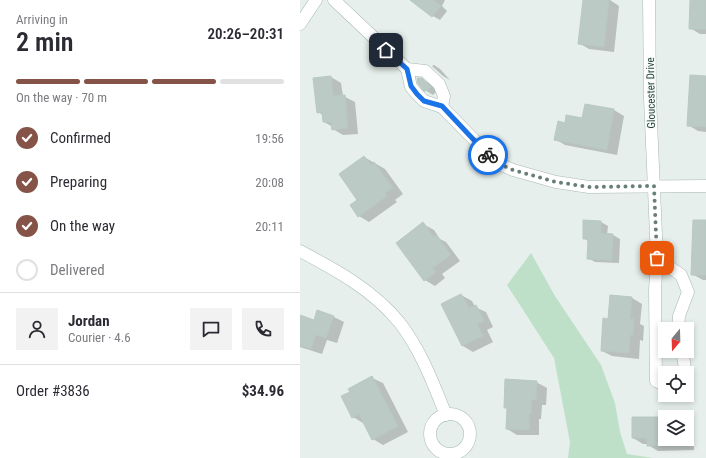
<!DOCTYPE html>
<html lang="en">
<head>
<meta charset="utf-8">
<style>
  body { margin:0; font-family:"Roboto Condensed",sans-serif; background:#f2f2f3; color:#2b2b33; height:100vh; display:flex; flex-direction:column; font-size:15px; white-space:nowrap }
  * { box-sizing:border-box; margin:0 }
  p { font-size:13px; color:#7c7c81 }
  .icon { flex:none; width:22px; height:22px; fill:none; stroke:currentColor; stroke-width:2; stroke-linecap:round; stroke-linejoin:round }
  .map { position:relative; flex:1; overflow:hidden }
  .details { display:flex; flex-direction:column; background:#fff; width:300px }
  .details>* { flex:none }
  .needle { width:26px; rotate:199deg }
  .tools { position:absolute; left:358px; top:322px; display:grid; gap:8px }
  .tools a { display:grid; place-items:center; width:36px; height:36px; border-radius:0px; background:#fff; box-shadow:0 2px 6px #0003; font-size:20px }
  .pin { position:absolute; display:grid; place-items:center; width:34px; height:34px; color:#fff; margin:-17px; border-radius:8px; box-shadow:0 2px 6px #0006 }
  .courier { position:absolute; display:grid; place-items:center; width:40px; height:40px; margin:-20px; border:3px solid #1a73e8; border-radius:50%; background:#fff; color:#222; box-shadow:0 1px 5px #0007 }
  .head em { font-style:normal; font-weight:600 }
  .head div { display:flex; flex-direction:column-reverse }
  .head { display:flex; align-items:center; justify-content:space-between; height:68px; padding:0 16px }
  h1 { font-size:26px; font-weight:600; line-height:30px }
  .bar { display:grid; grid-template-columns:repeat(4,1fr); gap:6px 4px; align-content:center; height:48px; padding:0 16px }
  .bar i { height:5px; border-radius:3px; background:#e1e1e2 }
  .bar .active { background:#855347 }
  .bar p { grid-column:span 4 }
  .line { display:flex; align-items:center; gap:10px; padding:0 16px; border-top:1px solid #e1e1e2 }
  .line div { flex:1 }
  .round { display:grid; place-items:center; flex:none; width:42px; height:42px; border-radius:0px; background:#f2f2f3 }
  ol { padding:0 16px; list-style:none }
  li { display:flex; align-items:center; gap:12px; height:44px }
  li p { margin-inline-start:auto }
  li .icon { padding:4px; border-radius:50%; background:#855347; color:#fff; stroke-width:4 }
  li:last-child { color:#7c7c81 }
  li i { width:22px; height:22px; border:2px solid #e1e1e2; border-radius:50% }
  main { display:flex; flex:1; min-height:0 }
  .map>svg:first-child { display:block }
</style>
</head>
<body>
<main>
<section class="details">
<div class="head"><div><h1>2 min</h1><p>Arriving in</p></div><em>20:26–20:31</em></div>
<div class="bar"><i class="active"></i><i class="active"></i><i class="active"></i><i></i><p>On the way · 70 m</p></div>
<ol>
<li><svg class="icon" aria-label="check" viewBox="0 0 24 24"><path d="M5 12l5 5 9-10"/></svg>Confirmed<p>19:56</p></li>
<li><svg class="icon" aria-label="check" viewBox="0 0 24 24"><path d="M5 12l5 5 9-10"/></svg>Preparing<p>20:08</p></li>
<li><svg class="icon" aria-label="check" viewBox="0 0 24 24"><path d="M5 12l5 5 9-10"/></svg>On the way<p>20:11</p></li>
<li><i></i>Delivered</li>
</ol>
<div class="line" style="height:72px"><a class="round"><svg class="icon" aria-label="person" viewBox="0 0 24 24"><circle cx="12" cy="8" r="4"/><path d="M4 21q1-7 8-7t8 7"/></svg></a><div><b>Jordan</b><p>Courier · 4.6</p></div><a class="round"><svg class="icon" aria-label="chat" viewBox="0 0 24 24"><path d="M4 5h16v11H9l-5 4z"/></svg></a><a class="round"><svg class="icon" aria-label="phone" viewBox="0 0 24 24"><path d="M5 4h4l2 5-3 2q2 4 5 5l2-3 5 2v4C11 20 4 13 5 4z"/></svg></a></div>
<div class="line" style="height:52px"><div>Order #3836</div><b>$34.96</b></div>
</section>
<div class="map">
<svg width="406" height="458" viewBox="0 0 406 458">
  <rect width="100%" height="100%" fill="#e6efeb"/>
  <path fill="#bfe0c8" d="M231,253L255,296L301,365L315,403L320,432L327,454L353,458H268L270,442L254,358L207,285Z"/>
  <g fill="#0003">
    <path d="M110,0H145L142,6L147,11L140,20L126,12Z"/>
    <path d="M284,0H310L319,6L314,52L289,49L279,43Z"/>
    <path d="M391,0H406V34H400L390,28Z"/>
    <path d="M134,65L140,69L150,80L143,76L132,66Z"/>
    <path d="M31,77L41,83L43,96L55,102L58,134L43,135L33,129V127L24,122L23,115L18,112L15,79Z"/>
    <path d="M406,77V132L398,131L388,125Z"/>
    <path d="M121,79L129,83L137,91L133,95L125,90Z"/>
    <path d="M286,105L314,110L324,116L317,155L265,145L255,139L266,124L283,120Z"/>
    <path d="M64,157L85,169L103,194L95,200L97,202L69,222L59,216L58,200Z"/>
    <path d="M406,221V280H403L392,274Z"/>
    <path d="M301,222L308,226L307,235H313L320,239L319,263L295,262L288,258L289,242L284,238Z"/>
    <path d="M123,224L134,230L140,239L146,242L160,261L142,274L145,278L135,286L125,280Z"/>
    <path d="M161,295L172,301L175,307L186,312L193,327L187,330L193,342L173,352L163,346L142,305Z"/>
    <path d="M311,296L332,298L342,304L340,324L344,326L343,341L340,340L339,359L312,356L302,351L309,320Z"/>
    <path d="M0,316L14,321L34,317L44,322L37,343L27,340L22,354L0,347Z"/>
    <path d="M72,378L83,383L108,432L83,445L73,439L63,423L53,417Z"/>
    <path d="M236,382L247,388L246,405H242L241,419H239V435H217L207,429L208,409L205,407Z"/>
    <path d="M365,418V439H387V421L393,424L394,450L358,451L348,445V444H343L333,438Z"/>
  </g>
  <g fill="#bbcac4" stroke="#b8c9c2">
    <path d="M110,0H133L141,6L132,17Z"/>
    <path d="M283,0H309L304,47L278,44Z"/>
    <path d="M390,0H406V29H389Z"/>
    <path d="M390,75L406,76V127L387,126Z"/>
    <path d="M31,76L33,96L45,95L48,128L32,130L31,122H23L22,112L17,113L13,78Z"/>
    <path d="M117,78H122L131,87L126,91H124L118,84Z"/>
    <path d="M285,104L314,109L307,150L254,140L258,121L265,123L266,115L282,118Z"/>
    <path d="M64,156L71,165L74,162L93,188L85,193L87,196L58,217L50,205L57,200L39,174Z"/>
    <path d="M283,220L301,221V233L313,234L312,260L287,259L288,239H283Z"/>
    <path d="M393,220H406V275H391Z"/>
    <path d="M123,222L134,237L136,235L151,255L132,268L136,272L124,281L96,243Z"/>
    <path d="M161,294L169,308L176,305L184,321L177,324L183,336L162,346L141,304Z"/>
    <path d="M310,295L332,297L330,319H334L333,335H330L329,353L301,351L303,318L308,319Z"/>
    <path d="M17,310L34,316L26,338L16,335L11,349L0,345V315L14,320Z"/>
    <path d="M72,376L98,426L72,440L59,414L52,418L41,396L50,392L48,389Z"/>
    <path d="M205,379L237,381L236,400L232,399L231,414H229V430L206,429L207,408H204Z"/>
    <path d="M332,417H365V445L347,446V438H332Z"/>
  </g>
  <g fill="none" stroke-linecap="round" stroke-linejoin="round">
    <g stroke="#a8b8b2" stroke-width="13">
      <g id="minor">
        <path d="M34,0L107,69L111,87L117,94L124,101L142,107L197,163L213,170L256,182L289,187L406,186"/>
        <path d="M349,0L350,98L357,258L355,290L356,381L365,385"/>
        <path d="M0,24L16,0"/>
        <path d="M107,69L125,71L139,84L144,96L142,107"/>
        <path d="M0,251C36,270 73,290 99,322C121,350 133,383 146,415"/>
        <path d="M357,258L381,275L388,292L379,316L378,329"/>
        <path d="M382,351L386,373"/>
        <circle cx="150" cy="434" r="20"/>
      </g>
    </g>
    <use href="#minor" stroke="#fff" stroke-width="12"/>
  </g>
  <g fill="none" stroke-linecap="round" stroke-linejoin="round">
    <path stroke="#687f78" stroke-width="4" stroke-dasharray="0 7.2" d="M188,155L197,163L213,170L256,182L289,187L354,186L357,258"/>
    <path stroke="#1a73e8" stroke-width="5" d="M86,50L107,69L111,86L117,94L124,101L142,106L188,155"/>
  </g>
  <g text-anchor="middle" dominant-baseline="central" stroke-width="3" stroke-linejoin="round" paint-order="stroke">
    <g font-size="11" fill="#24423a" stroke="#f7fbf9">
      <text transform="translate(351 93) rotate(-91)">Gloucester Drive</text>
    </g>
  </g>
</svg>
<div class="tools">
<a><svg class="needle" viewBox="-14 -14 28 28"><path d="M0-13l5 13h-10z" fill="#e53935"/><path d="M0 13l5-13h-10z" fill="#7c7c81"/></svg></a>
<a><svg class="icon" aria-label="locate" viewBox="0 0 24 24"><circle cx="12" cy="12" r="6"/><path d="M12 2v4M12 18v4M2 12h4M18 12h4"/></svg></a>
<a><svg class="icon" aria-label="layers" viewBox="0 0 24 24"><path d="M12 4l9 5-9 5-9-5zM3 14l9 5 9-5"/></svg></a>
</div>
<div class="pin" style="left:357px;top:258px;background:#ea580c"><svg class="icon" aria-label="bag" viewBox="0 0 24 24"><path d="M5 8h14l-1 12H6zM9 8a3 3 0 0 1 6 0"/></svg></div>
<div class="pin" style="left:86px;top:50px;background:#1f2937"><svg class="icon" aria-label="home" viewBox="0 0 24 24"><path d="M3 11l9-7 9 7M6 9v11h12V9"/></svg></div>
<div class="courier" style="left:188px;top:155px"><svg class="icon" aria-label="bike" viewBox="0 0 24 24"><circle cx="6" cy="16" r="4"/><circle cx="18" cy="16" r="4"/><path d="M6 16l4-8h5l3 8M10 8l3 8H6M13 5h3"/></svg></div>
</div>
</main>
</body>
</html>
